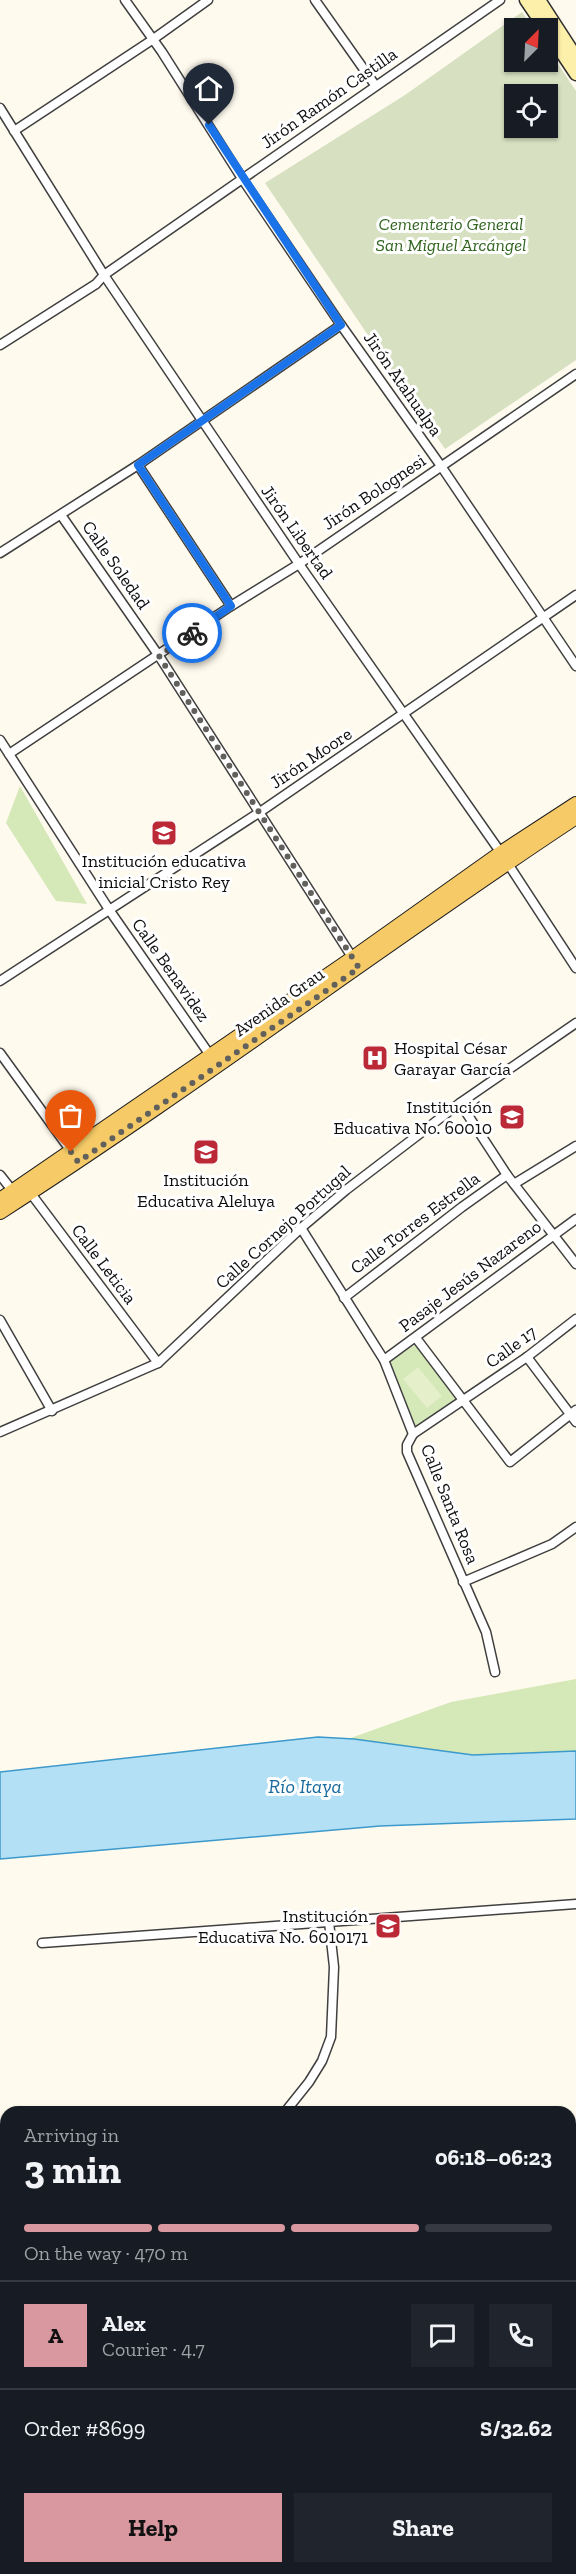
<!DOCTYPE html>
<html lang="en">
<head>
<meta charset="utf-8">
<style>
  body { margin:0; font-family:"Zilla Slab",serif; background:#20242c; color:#f1f3f6; height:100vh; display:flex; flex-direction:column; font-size:22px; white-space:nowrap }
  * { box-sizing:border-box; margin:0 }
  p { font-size:20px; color:#9ea1a6 }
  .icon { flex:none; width:33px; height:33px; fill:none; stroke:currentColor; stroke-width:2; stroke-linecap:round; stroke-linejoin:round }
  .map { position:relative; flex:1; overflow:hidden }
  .panel { position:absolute; left:0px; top:2106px; width:576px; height:468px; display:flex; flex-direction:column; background:#171b24; border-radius:18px 18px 0 0; box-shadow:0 2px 4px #0004 }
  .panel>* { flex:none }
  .needle { width:39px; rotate:24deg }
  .buttons { position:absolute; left:504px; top:18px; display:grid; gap:12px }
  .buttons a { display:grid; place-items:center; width:54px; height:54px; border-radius:0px; background:#171b24; box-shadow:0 2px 4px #0004; font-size:30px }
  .pin { position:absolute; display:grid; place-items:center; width:51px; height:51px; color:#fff; margin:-62px -26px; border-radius:50% 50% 50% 0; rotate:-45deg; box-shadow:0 0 6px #0007 }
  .pin .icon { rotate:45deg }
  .courier { position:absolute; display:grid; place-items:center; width:60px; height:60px; margin:-30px; border:4px solid #1a73e8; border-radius:50%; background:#fff; color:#222; box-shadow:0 2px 8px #0007 }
  .head em { font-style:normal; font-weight:800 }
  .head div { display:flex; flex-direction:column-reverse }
  .head { display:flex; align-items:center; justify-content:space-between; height:102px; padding:0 24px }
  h1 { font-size:39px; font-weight:800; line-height:45px }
  .bar { display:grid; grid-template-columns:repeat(4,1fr); gap:9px 6px; align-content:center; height:72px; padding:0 24px }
  .bar i { height:8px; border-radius:4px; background:#363941 }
  .bar .selected { background:#d998a0 }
  .bar p { grid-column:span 4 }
  .line { display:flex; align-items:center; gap:15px; padding:0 24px; border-top:2px solid #363941 }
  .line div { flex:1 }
  .round { display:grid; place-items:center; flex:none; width:63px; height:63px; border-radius:0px; background:#20242c }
  .button { display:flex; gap:12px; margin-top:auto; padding:12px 24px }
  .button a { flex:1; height:69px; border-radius:0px; background:#d998a0; color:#111; font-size:24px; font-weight:800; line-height:69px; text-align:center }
  .button a+a { background:#20242c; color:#f1f3f6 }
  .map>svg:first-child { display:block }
</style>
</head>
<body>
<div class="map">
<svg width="576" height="2574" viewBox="0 0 576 2574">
  <rect width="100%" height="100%" fill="#fffaee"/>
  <g fill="#d4e8b8">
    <path d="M20,786L87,904L56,901L6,823Z"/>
    <path d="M416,1344L457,1400L416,1427L390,1361Z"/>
    <path d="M576,1679V1751L473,1755L348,1739L451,1702Z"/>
  </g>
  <path fill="#d7e0c0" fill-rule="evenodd" d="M522,12L533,28H514V62H548V49L576,91V360L445,449L265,183L405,95ZM514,94H548V128H514Z"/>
  <path fill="#e5f0ca" d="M418,1367L442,1396L427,1408L403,1379Z"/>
  <path fill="#b4e0f5" stroke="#3c99cb" stroke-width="1.5" d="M318,1737L354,1739L473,1755L576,1751V1819L380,1826L0,1859V1772Z"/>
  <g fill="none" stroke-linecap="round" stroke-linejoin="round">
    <g stroke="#404040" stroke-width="11">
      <g id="minor">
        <path d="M125,0L162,52L243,180L341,325L441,466L576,666"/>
        <path d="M315,0L375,85"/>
        <path d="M0,108L104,275L299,564L501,853L576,968"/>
        <path d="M14,131L152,40L208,0"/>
        <path d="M0,345L96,284L104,275L500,0"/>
        <path d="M138,465L231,606"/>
        <path d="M61,515L159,656L354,960"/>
        <path d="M0,553L138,465L341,325"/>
        <path d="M0,740L110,911L212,1058"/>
        <path d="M9,754L231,606L299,564L576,374"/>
        <path d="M0,981L260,812L576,595"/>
        <path d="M0,1053L73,1154"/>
        <path d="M460,1103L507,1175L576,1264"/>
        <path d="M0,1175L15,1194"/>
        <path d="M514,1184L576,1146"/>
        <path d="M29,1191L158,1363"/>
        <path d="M301,1228L384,1360L413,1434L407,1445V1452L486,1632L495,1672"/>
        <path d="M344,1298L462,1207L507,1175"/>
        <path d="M0,1320L52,1411"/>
        <path d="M416,1338L510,1462L576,1410"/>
        <path d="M527,1357L576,1422"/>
        <path d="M384,1360L576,1219"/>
        <path d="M0,1432L158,1363L301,1228L346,1190L460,1103L576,1023"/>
        <path d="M413,1434L527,1357L576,1319"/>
        <path d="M463,1582L552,1544L576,1527"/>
        <path d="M42,1943L576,1904"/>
        <path d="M285,2112L309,2082L322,2061L331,2037L334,1967L329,1922"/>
        <path d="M316,2574L318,2568"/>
      </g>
    </g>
    <g stroke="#2f2f2f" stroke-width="15">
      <g id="secondary">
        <path d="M526,0L545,28"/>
        <path d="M539,0L576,57"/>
        <path d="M548,32L576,74"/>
      </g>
    </g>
    <g stroke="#1e1e1e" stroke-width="16">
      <g id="primary">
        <path d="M0,1200L353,958L501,853L576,804"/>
        <path d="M0,1212C196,1086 382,945 576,817"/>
      </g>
    </g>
    <use href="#minor" stroke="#fff" stroke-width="8"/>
    <use href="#secondary" stroke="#fdf0aa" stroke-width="12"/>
    <use href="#primary" stroke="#f6cb67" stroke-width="14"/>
  </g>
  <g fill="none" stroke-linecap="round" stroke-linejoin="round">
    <path stroke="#62605c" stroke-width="6" stroke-dasharray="0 10.8" d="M71,1152L78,1162L359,968L159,656L192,633"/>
    <path stroke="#1a73e8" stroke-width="8" d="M192,633L231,606L138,465L341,325L209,125"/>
  </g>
  <defs>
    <g id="school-square" transform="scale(1.35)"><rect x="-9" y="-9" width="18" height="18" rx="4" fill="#bb2836" stroke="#fff"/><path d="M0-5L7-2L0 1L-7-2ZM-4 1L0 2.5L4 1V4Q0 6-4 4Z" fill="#fff"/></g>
    <g id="hospital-square" transform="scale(1.35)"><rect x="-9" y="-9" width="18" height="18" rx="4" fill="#bb2836" stroke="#fff"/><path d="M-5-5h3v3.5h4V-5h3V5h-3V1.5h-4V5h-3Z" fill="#fff"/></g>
  </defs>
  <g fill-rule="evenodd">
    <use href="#school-square" x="164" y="833"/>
    <use href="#hospital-square" x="375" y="1058"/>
    <use href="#school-square" x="512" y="1117"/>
    <use href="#school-square" x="206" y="1152"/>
    <use href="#school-square" x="388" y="1926"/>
  </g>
  <g text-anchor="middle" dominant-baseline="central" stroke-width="6" stroke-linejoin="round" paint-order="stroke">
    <g font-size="18" fill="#0d0d0d" stroke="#fff">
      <text transform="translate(329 98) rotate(-35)">Jirón Ramón Castilla</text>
      <text transform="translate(403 384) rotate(55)">Jirón Atahualpa</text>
      <text transform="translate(374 492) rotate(-34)">Jirón Bolognesi</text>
      <text transform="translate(297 532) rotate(55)">Jirón Libertad</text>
      <text transform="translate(116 565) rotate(55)">Calle Soledad</text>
      <text transform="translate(311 758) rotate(-34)">Jirón Moore</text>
      <text transform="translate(171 970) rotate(55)">Calle Benavidez</text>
      <text transform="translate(279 1002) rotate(-35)">Avenida Grau</text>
      <text transform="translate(415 1223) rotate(-37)">Calle Torres Estrella</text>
      <text transform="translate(283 1227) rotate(-42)">Calle Cornejo Portugal</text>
      <text transform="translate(104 1264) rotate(53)">Calle Leticia</text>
      <text transform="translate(470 1276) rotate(-37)">Pasaje Jesús Nazareno</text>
      <text transform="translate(511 1347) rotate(-36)">Calle 17</text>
      <text transform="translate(450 1504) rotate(68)">Calle Santa Rosa</text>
    </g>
    <g font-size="18" font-style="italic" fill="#31641f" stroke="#fff">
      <text x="451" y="224">Cementerio General<tspan x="451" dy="21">San Miguel Arcángel</tspan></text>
    </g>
    <g font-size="18" fill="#0d0d0d" stroke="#fff">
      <text x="164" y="861">Institución educativa<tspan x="164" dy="21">inicial Cristo Rey</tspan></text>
      <text x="394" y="1048" text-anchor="start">Hospital César<tspan x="394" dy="21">Garayar García</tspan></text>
      <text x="492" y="1107" text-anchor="end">Institución<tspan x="492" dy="21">Educativa No. 60010</tspan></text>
      <text x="206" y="1180">Institución<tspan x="206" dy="21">Educativa Aleluya</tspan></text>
      <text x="368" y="1916" text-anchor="end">Institución<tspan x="368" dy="21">Educativa No. 6010171</tspan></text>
    </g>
    <g font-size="20" font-style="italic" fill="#196a9d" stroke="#fff">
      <text x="305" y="1786">Río Itaya</text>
    </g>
  </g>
</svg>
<div class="buttons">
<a><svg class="needle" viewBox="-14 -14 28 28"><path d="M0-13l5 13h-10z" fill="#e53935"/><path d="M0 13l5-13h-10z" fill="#9ea1a6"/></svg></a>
<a><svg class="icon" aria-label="locate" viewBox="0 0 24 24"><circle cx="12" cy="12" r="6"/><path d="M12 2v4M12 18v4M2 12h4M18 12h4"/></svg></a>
</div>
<div class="pin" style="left:71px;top:1152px;background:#ea580c"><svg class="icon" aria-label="bag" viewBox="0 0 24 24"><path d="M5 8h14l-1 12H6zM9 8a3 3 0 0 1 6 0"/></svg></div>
<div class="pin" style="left:209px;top:125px;background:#1f2937"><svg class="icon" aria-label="home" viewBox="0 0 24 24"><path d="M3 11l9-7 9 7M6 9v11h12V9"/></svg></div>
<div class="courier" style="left:192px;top:633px"><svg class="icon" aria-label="bike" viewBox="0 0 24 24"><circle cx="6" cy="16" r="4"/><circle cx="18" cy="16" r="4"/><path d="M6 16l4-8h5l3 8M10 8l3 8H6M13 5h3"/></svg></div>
<section class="panel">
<div class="head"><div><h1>3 min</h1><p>Arriving in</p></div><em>06:18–06:23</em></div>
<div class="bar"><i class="selected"></i><i class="selected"></i><i class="selected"></i><i></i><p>On the way · 470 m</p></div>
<div class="line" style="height:108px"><b class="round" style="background:#d998a0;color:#111">A</b><div><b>Alex</b><p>Courier · 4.7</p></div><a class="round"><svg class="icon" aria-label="chat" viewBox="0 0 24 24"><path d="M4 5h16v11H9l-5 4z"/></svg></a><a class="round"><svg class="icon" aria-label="phone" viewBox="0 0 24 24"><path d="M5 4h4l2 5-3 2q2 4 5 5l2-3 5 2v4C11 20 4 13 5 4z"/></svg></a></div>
<div class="line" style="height:78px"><div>Order #8699</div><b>S/32.62</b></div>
<div class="button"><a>Help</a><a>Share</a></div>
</section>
</div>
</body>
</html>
